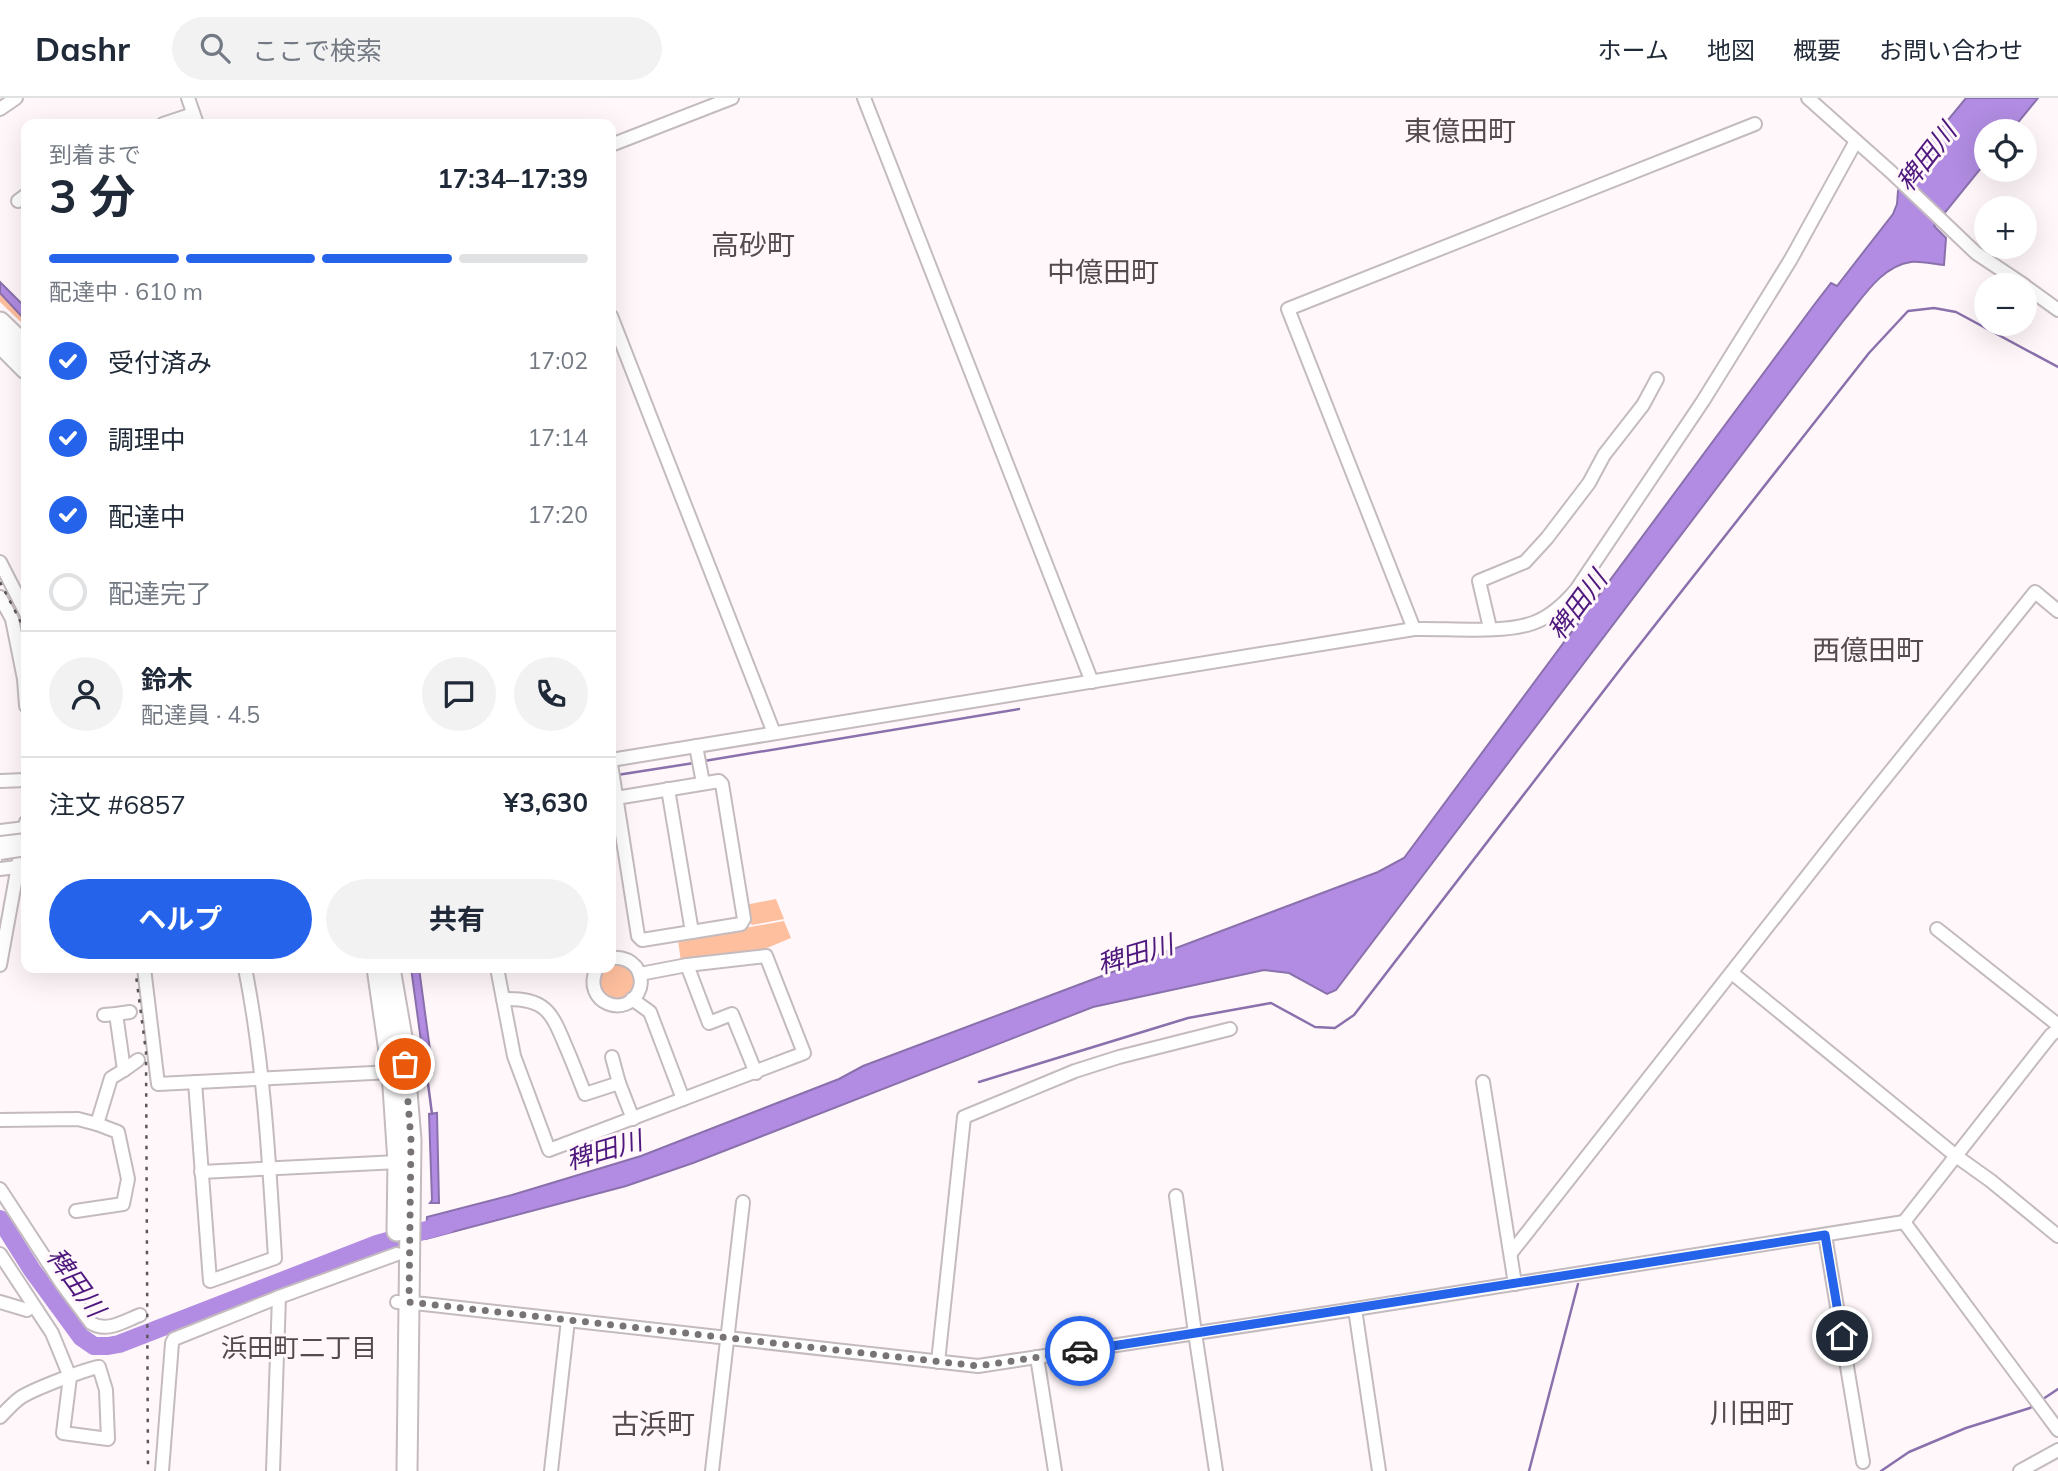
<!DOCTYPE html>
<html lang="ja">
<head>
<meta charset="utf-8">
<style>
  body { margin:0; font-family:Mulish,"Noto Sans JP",sans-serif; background:#f2f2f3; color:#1f2937; height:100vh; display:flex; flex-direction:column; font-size:26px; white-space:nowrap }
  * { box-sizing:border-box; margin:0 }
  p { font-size:23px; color:#747a83 }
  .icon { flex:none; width:38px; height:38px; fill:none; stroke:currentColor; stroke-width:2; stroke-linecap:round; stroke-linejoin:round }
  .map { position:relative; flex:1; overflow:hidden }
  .details { position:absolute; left:21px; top:21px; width:595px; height:854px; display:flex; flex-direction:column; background:#fff; border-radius:14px; box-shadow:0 7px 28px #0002 }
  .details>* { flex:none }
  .buttons { position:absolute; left:1974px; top:21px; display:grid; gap:14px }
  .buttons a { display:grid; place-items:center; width:63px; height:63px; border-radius:50%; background:#fff; box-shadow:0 7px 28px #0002; font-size:35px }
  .pin { position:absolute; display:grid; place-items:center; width:60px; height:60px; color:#fff; margin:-30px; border:4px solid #fff; border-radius:50%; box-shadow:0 2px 7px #0007 }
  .courier { position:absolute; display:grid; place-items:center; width:70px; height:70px; margin:-35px; border:5px solid #2563eb; border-radius:50%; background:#fff; color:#222; box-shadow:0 2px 9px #0007 }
  .headline em { font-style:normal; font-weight:700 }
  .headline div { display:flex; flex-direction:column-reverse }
  .headline { display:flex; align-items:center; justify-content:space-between; height:119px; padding:0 28px }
  h1 { font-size:46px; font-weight:700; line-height:52px }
  .bar { display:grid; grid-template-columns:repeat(4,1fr); gap:10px 7px; align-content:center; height:84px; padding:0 28px }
  .bar i { height:9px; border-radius:5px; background:#e0e1e3 }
  .bar .on { background:#2563eb }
  .bar p { grid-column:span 4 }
  .line { display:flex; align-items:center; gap:18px; padding:0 28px; border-top:2px solid #e0e1e3 }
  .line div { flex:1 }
  .round { display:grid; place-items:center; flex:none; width:74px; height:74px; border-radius:37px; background:#f2f2f3 }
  ol { padding:0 28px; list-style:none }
  li { display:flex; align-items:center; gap:21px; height:77px }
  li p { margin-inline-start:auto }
  li .icon { padding:7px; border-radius:50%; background:#2563eb; color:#fff; stroke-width:4 }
  li:last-child { color:#747a83 }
  li i { width:38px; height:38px; border:4px solid #e0e1e3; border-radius:50% }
  .action { display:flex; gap:14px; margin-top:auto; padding:14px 28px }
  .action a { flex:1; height:80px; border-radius:42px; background:#2563eb; color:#fff; font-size:28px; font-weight:700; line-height:80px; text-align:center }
  .action a+a { background:#f2f2f3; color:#1f2937 }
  header { display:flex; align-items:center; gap:42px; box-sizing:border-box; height:98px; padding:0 35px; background:#fff; border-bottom:2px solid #e0e1e3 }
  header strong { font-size:33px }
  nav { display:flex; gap:38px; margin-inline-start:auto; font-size:24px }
  .search { width:490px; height:63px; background:#f2f2f3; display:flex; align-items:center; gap:18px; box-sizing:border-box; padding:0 24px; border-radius:38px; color:#747a83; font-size:26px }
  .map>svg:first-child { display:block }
</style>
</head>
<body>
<header>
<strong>Dashr</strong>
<div class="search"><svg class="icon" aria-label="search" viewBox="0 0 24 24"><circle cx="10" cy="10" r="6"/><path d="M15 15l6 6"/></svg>ここで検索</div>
<nav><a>ホーム</a><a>地図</a><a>概要</a><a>お問い合わせ</a></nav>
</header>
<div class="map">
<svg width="2058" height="1373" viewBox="0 0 2058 1373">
  <rect width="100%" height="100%" fill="#fff7fa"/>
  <g fill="#febf9e">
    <path d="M0,196L26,223V229L0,204Z"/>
    <path d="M776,801L784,821L752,827L748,823L745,807Z"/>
    <path d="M784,823L791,840L762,852L681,864L678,842Z"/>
    <path d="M619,863L632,872C637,891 635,893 619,904L603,899L596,879L600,870H611V864Z"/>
  </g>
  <g fill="#b18ce2" stroke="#8a70ac" stroke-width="2">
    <path d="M1966,0H2038L2011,33H1986V64L1934,128L1946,140L1944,167C1933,166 1921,163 1911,164C1881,168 1862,201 1844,222L1336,892L1327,896L1289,875L1264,872L1093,909L693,1065L626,1088L426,1141L427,1119L512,1097L641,1058L839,981L863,968L1378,774L1404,760L1814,207L1831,185L1837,188L1893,116L1897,106L1898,93L1906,73Z"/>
    <path d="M0,184L26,210V223L0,195Z"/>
    <path d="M411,870H419L433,974L431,977L424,978L425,972Z"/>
    <path d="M437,1015L439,1105H430L432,1102L429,1016Z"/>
  </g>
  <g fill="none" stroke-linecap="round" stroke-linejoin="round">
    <g stroke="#8a70ac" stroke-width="2.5">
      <path d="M704,663L1019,611"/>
      <path d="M617,677L694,665"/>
      <path d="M428,974L427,978L432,1016"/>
      <path d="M979,984L1188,920L1271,905L1315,929L1335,930L1354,917L1622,569L1869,255L1908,213L1934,210L1956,214L2058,269"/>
      <path d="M2040,1303L2058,1291"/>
      <path d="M1529,1373L1578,1186"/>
      <path d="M1881,1373L1909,1354L1966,1330L2030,1310L2034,1307"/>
    </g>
    <path stroke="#b18ce2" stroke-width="18" d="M0,1121L32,1172L81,1239L94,1248H108L119,1246L377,1146L448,1126"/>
    <g stroke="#c4bbbe" stroke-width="16">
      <g id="minor">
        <path d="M188,0L197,26"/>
        <path d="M864,0L1092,584"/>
        <path d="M1808,0L1891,74L1976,155L2024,187"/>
        <path d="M0,11L16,0"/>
        <path d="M163,26L193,16"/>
        <path d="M611,47L732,0"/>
        <path d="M18,103L26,97"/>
        <path d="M2025,188L2058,212"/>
        <path d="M611,218L774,635"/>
        <path d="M0,464L26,515"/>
        <path d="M0,499L12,521L24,581L26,608"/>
        <path d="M1490,530L1479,483L1525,464L1547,440L1589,385L1604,357L1643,307L1657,281"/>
        <path d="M1414,531L1288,211L1755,26"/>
        <path d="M696,648L703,685"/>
        <path d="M611,662L1414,531C1449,530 1502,536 1533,525C1550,519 1565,505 1576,492L1703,303L1767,200L1791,161L1856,43"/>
        <path d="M611,666L638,838L642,842L741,826L744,821L722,686L719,683L616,700"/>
        <path d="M0,683L26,682"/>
        <path d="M668,691L692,834"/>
        <path d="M0,733L25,730"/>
        <path d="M0,771L24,768"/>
        <path d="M1937,831L2058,927"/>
        <path d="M0,867L26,724"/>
        <path d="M687,867L709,925L732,916L756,975"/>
        <path d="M144,870L158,986L392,974"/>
        <path d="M497,870L514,958L549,1052L804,955L766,858L687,867L640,876"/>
        <path d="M597,870C580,905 629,923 640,890C642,883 640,875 636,869C629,861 620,859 611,860"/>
        <path d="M1732,875L1956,1058L1991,1083L2058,1138"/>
        <path d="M503,901C546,900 551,913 566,949C573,965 579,981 585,996L619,985L633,1021"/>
        <path d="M632,901L650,914L683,1001"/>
        <path d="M116,916L130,914"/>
        <path d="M612,959L619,985"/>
        <path d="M124,972L138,962"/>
        <path d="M195,984L210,1183L275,1160C269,1062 264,966 245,870"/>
        <path d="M1483,984L1515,1186"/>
        <path d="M0,1022L78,1021L97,1026L111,980L124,972L116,916L104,917"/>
        <path d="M201,1074L398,1064"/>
        <path d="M0,1091L62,1186L91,1225C107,1235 124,1223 140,1217"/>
        <path d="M1176,1098L1195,1235L1216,1373"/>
        <path d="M76,1113L123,1106L128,1081L118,1034L97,1026"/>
        <path d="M1904,1124L2032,961L2051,937L2058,932"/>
        <path d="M1825,1137L1863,1364"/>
        <path d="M1511,1155L1841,735L2035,494L2058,513"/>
        <path d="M0,1156L52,1235L70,1279L63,1335L108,1341L106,1292L99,1269C86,1271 31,1292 20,1300C13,1305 6,1313 0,1319"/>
        <path d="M0,1204L27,1212"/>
        <path d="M397,1204L424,1206L978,1268L1355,1211L1904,1124L2058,1332"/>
        <path d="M1355,1211L1379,1373"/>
        <path d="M1037,1259L1055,1373"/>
        <path d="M938,1264L964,1019L1075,973L1119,959L1230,931"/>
        <path d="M162,1373L172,1245L174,1241L279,1199"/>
        <path d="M273,1373L279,1199L397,1156"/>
        <path d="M551,1373L568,1222"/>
        <path d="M712,1373L743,1104"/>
        <path d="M2020,1373L2058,1352"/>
      </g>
    </g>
    <g stroke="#c4bbbe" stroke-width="23">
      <g id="highway">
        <path d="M0,224L26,249"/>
        <path d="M0,245L26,271"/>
        <path d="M377,870L392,974L398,1064L397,1133"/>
        <path d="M390,870L403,945L411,1042L407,1373"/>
      </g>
    </g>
    <use href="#minor" stroke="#fff" stroke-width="12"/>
    <use href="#highway" stroke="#fff" stroke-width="19"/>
    <g stroke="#5c5859" stroke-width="2.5" stroke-dasharray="3.5 7" stroke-linecap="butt">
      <path d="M0,484L26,534"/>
      <path d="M135,870L146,954L148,1373"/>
    </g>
    <g stroke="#c4bbbe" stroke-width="16" stroke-linecap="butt">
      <g id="minor-bridge">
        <path d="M0,745L26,742"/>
        <path d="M0,755L26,751"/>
      </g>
    </g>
    <use href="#minor-bridge" stroke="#fff" stroke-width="12"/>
  </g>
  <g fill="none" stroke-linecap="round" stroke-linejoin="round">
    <path stroke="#787475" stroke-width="7" stroke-dasharray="0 12.6" d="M405,966L411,1042L409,1204L978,1268L1080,1253"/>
    <path stroke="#2563eb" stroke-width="9" d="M1080,1253L1825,1137L1842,1238"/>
  </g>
  <g text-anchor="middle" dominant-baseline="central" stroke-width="6" stroke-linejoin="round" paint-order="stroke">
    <g font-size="26" font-style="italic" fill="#4e177d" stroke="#fff7fa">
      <text transform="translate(1926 59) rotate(-52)">稗田川</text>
      <text transform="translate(1577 507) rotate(-53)">稗田川</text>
      <text transform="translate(1135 856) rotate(-16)">稗田川</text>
      <text transform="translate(604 1052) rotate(-16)">稗田川</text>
      <text transform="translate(76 1184) rotate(54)">稗田川</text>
    </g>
    <g font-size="26" fill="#534b4e" stroke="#fff7fa">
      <text x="299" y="1249">浜田町二丁目</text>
    </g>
    <g font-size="28" fill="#534b4e" stroke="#fff7fa">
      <text x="1460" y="32">東億田町</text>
      <text x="753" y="146">高砂町</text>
      <text x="1103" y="173">中億田町</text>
      <text x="1868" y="551">西億田町</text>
      <text x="1752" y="1314">川田町</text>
      <text x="653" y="1325">古浜町</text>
    </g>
  </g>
</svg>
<div class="buttons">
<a><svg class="icon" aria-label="locate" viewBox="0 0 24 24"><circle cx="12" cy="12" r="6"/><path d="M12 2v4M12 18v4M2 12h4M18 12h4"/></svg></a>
<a>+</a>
<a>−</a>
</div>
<div class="pin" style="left:405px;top:966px;background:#ea580c"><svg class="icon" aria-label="bag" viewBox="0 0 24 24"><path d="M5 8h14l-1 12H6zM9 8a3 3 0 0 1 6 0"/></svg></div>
<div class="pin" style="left:1842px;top:1238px;background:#1f2937"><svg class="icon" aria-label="home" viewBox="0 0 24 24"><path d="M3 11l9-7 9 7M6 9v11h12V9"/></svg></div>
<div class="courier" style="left:1080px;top:1253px"><svg class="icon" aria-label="car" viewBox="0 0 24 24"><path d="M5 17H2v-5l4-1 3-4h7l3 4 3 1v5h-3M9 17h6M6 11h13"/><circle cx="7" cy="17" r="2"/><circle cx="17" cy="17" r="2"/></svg></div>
<section class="details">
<div class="headline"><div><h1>3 分</h1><p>到着まで</p></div><em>17:34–17:39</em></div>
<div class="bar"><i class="on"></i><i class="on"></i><i class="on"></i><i></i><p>配達中 · 610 m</p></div>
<ol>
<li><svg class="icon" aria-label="check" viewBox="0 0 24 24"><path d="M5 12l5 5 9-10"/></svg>受付済み<p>17:02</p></li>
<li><svg class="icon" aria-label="check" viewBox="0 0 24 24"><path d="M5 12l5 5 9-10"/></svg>調理中<p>17:14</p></li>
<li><svg class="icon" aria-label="check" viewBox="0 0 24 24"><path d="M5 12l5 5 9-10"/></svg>配達中<p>17:20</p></li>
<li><i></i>配達完了</li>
</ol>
<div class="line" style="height:126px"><a class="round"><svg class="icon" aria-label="person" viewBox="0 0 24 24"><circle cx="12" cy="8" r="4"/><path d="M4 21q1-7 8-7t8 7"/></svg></a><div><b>鈴木</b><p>配達員 · 4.5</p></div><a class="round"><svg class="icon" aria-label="chat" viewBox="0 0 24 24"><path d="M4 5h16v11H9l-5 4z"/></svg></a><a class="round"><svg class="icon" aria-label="phone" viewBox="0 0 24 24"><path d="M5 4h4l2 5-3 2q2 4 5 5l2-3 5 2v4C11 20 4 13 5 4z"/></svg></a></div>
<div class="line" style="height:91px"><div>注文 #6857</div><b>¥3,630</b></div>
<div class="action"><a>ヘルプ</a><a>共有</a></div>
</section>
</div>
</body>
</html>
